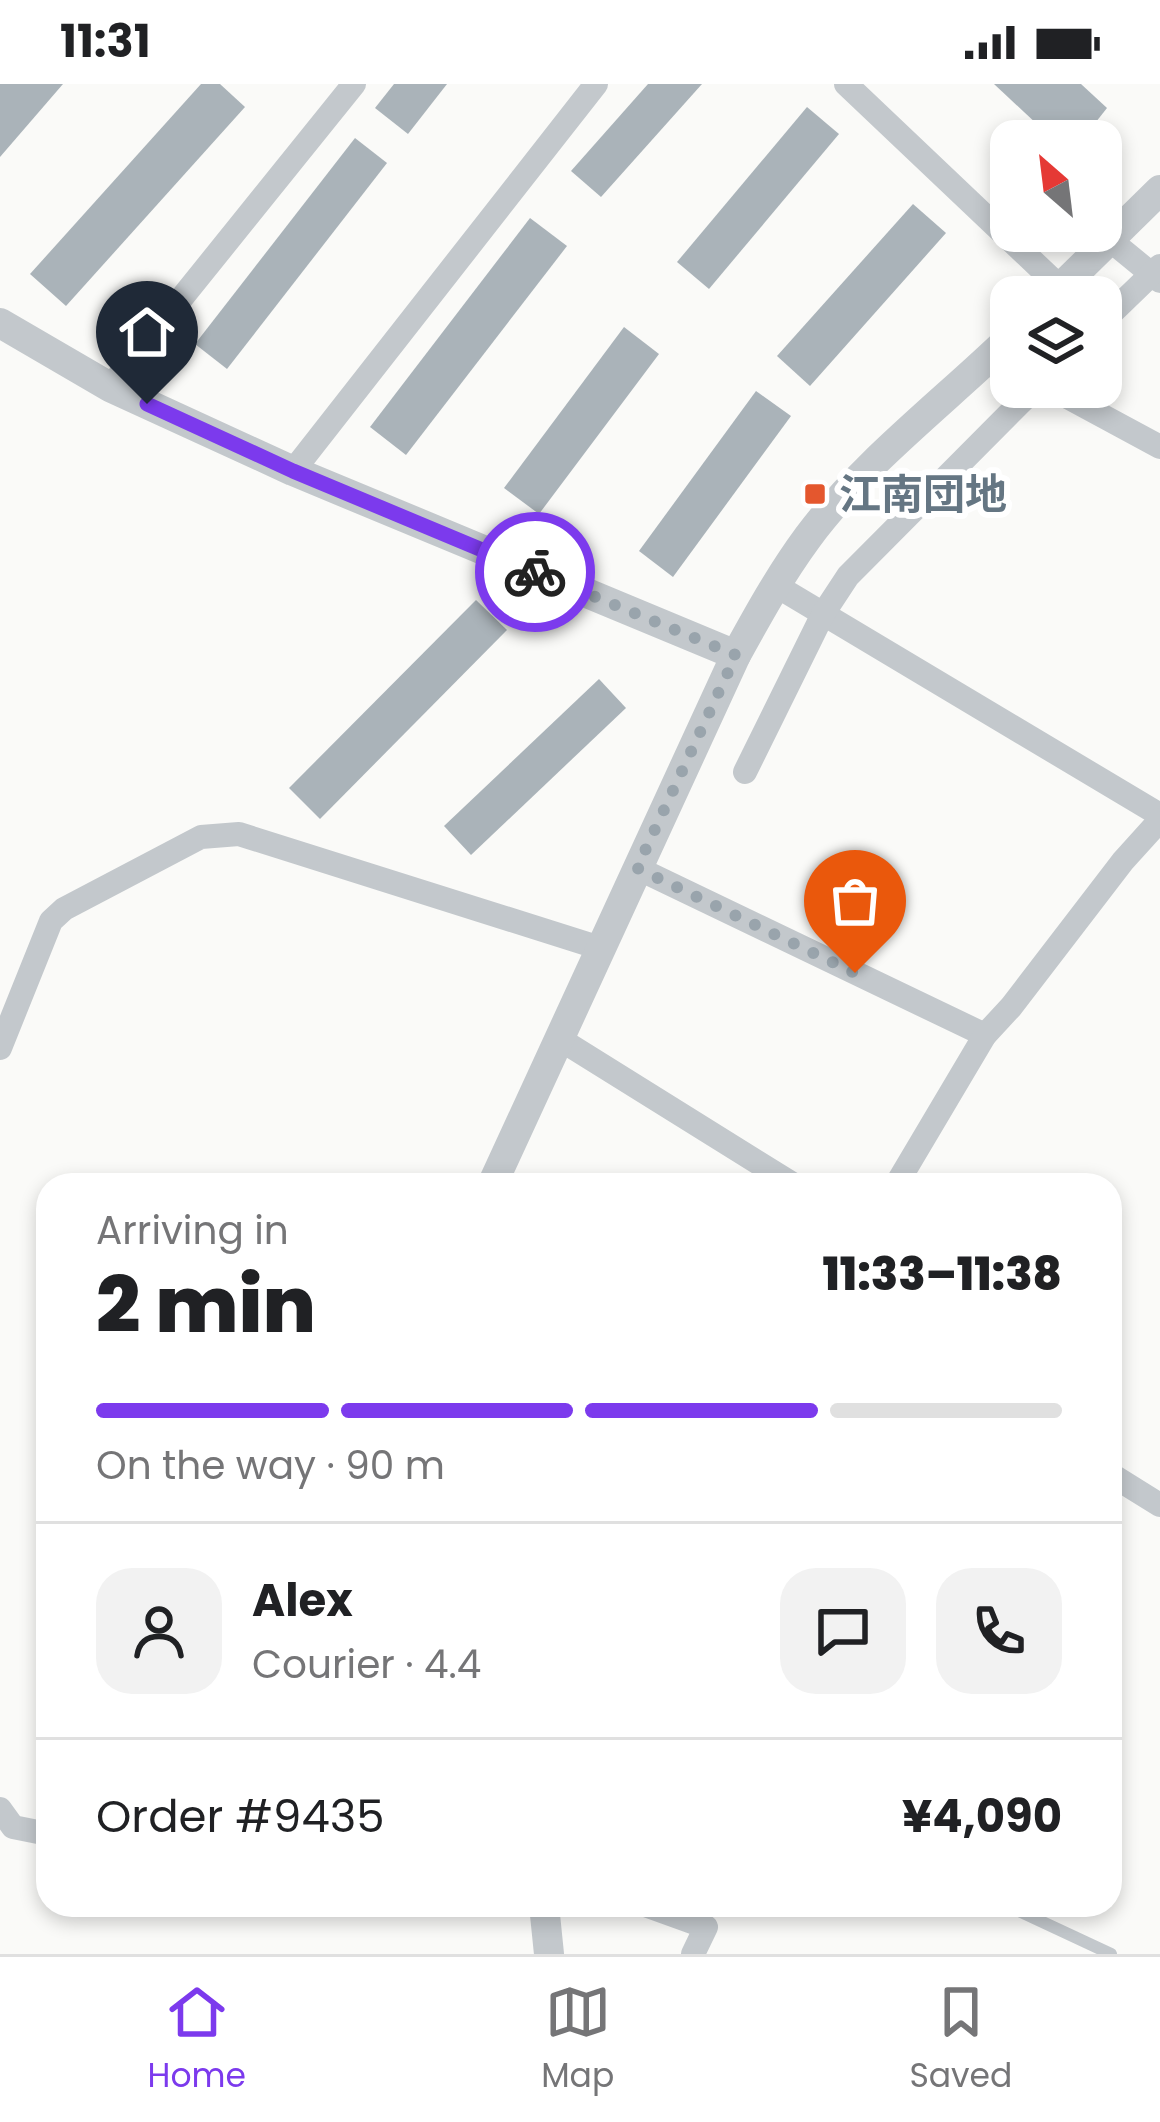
<!DOCTYPE html>
<html lang="en">
<head>
<meta charset="utf-8">
<style>
  body { margin:0; font-family:Poppins,"Noto Sans JP",sans-serif; background:#f2f2f2; color:#202124; height:100vh; display:flex; flex-direction:column; font-size:45px; white-space:nowrap }
  * { box-sizing:border-box; margin:0 }
  p { font-size:39px; color:#757577 }
  .icon { flex:none; width:66px; height:66px; fill:none; stroke:currentColor; stroke-width:2; stroke-linecap:round; stroke-linejoin:round }
  .map { position:relative; flex:1; overflow:hidden }
  .drawer { position:absolute; left:36px; top:1089px; width:1086px; height:744px; display:flex; flex-direction:column; background:#fff; border-radius:36px; box-shadow:0 6px 18px #0003 }
  .drawer>* { flex:none }
  .needle { width:78px; rotate:332deg }
  .controls { position:absolute; left:990px; top:36px; display:grid; gap:24px }
  .controls a { display:grid; place-items:center; width:132px; height:132px; border-radius:24px; background:#fff; box-shadow:0 6px 18px #0003; font-size:60px }
  .pin { position:absolute; display:grid; place-items:center; width:102px; height:102px; color:#fff; margin:-123px -51px; border-radius:50% 50% 50% 0; rotate:-45deg; box-shadow:0 0 12px #0007 }
  .pin .icon { rotate:45deg }
  .courier { position:absolute; display:grid; place-items:center; width:120px; height:120px; margin:-60px; border:9px solid #7c3aed; border-radius:50%; background:#fff; color:#222; box-shadow:0 3px 15px #0007 }
  .overview em { font-style:normal; font-weight:800 }
  .overview div { display:flex; flex-direction:column-reverse }
  .overview { display:flex; align-items:center; justify-content:space-between; height:204px; padding:0 60px }
  h1 { font-size:78px; font-weight:800; line-height:90px }
  .bar { display:grid; grid-template-columns:repeat(4,1fr); gap:18px 12px; align-content:center; height:144px; padding:0 60px }
  .bar i { height:15px; border-radius:9px; background:#e0e0e0 }
  .bar .selected { background:#7c3aed }
  .bar p { grid-column:span 4 }
  .line { display:flex; align-items:center; gap:30px; padding:0 60px; border-top:3px solid #e0e0e0 }
  .line div { flex:1 }
  .round { display:grid; place-items:center; flex:none; width:126px; height:126px; border-radius:36px; background:#f2f2f2 }
  .status { display:flex; justify-content:space-between; align-items:center; height:84px; padding:0 60px; background:#fff; direction:ltr }
  .status svg { height:33px; fill:currentColor }
  .dock { display:flex; justify-content:space-around; align-items:center; height:168px; border-top:3px solid #e0e0e0; background:#fff; font-size:33px; color:#757577 }
  .dock a { display:grid; justify-items:center; gap:6px }
  .dock .selected { color:#7c3aed }
  .map>svg:first-child { display:block }
</style>
</head>
<body>
<div class="status"><b>11:31</b><svg viewBox="0 0 49 12"><path d="M0 12V9h3v3zM5 12V6h3v6zM10 12V3h3v9zM15 12V0h3v12zM26 1h20v11H26zM47 4h2v5h-2z"/></svg></div>
<div class="map">
<svg width="1160" height="1870" viewBox="0 0 1160 1870">
  <rect width="100%" height="100%" fill="#fafaf8"/>
  <g fill="#aab3b9">
    <path d="M0,0H63L0,73Z"/>
    <path d="M201,0H220L245,23L66,222L30,190Z"/>
    <path d="M394,0H447L408,50L375,24Z"/>
    <path d="M648,0H702L601,113L571,87Z"/>
    <path d="M994,0H1081L1107,24L1081,57H1055Z"/>
    <path d="M807,23L839,50L709,205L677,178Z"/>
    <path d="M355,54L387,79L227,285L195,260Z"/>
    <path d="M913,120L946,149L810,302L777,272Z"/>
    <path d="M530,134L567,162L406,371L370,343Z"/>
    <path d="M624,243L659,270L539,430L504,404Z"/>
    <path d="M756,307L791,332L673,493L639,467Z"/>
    <path d="M476,516L507,546L320,735L289,704Z"/>
    <path d="M599,595L626,624L471,771L444,742Z"/>
  </g>
  <g fill="none" stroke-linecap="round" stroke-linejoin="round">
    <path stroke="#c3c8cc" stroke-width="12" d="M1006,1821L1111,1870"/>
    <g stroke="#c3c8cc" stroke-width="24">
      <path d="M846,0L1061,204"/>
      <path d="M1110,156L1160,197"/>
      <path d="M1101,239L1160,182"/>
      <path d="M110,303L354,0"/>
      <path d="M1049,303L1160,363"/>
      <path d="M293,387L596,0"/>
      <path d="M775,501L1160,731"/>
      <path d="M745,688L823,530L848,492L1036,303"/>
      <path d="M637,784L985,951"/>
      <path d="M558,954L794,1101"/>
      <path d="M0,964L51,837L64,825L201,753L239,750L600,864"/>
      <path d="M896,1101L985,951L1011,923L1123,777L1160,736"/>
      <path d="M1110,1390L1160,1421"/>
      <path d="M0,1725L13,1743L48,1750"/>
      <path d="M645,1821L706,1843L693,1870"/>
    </g>
    <g stroke="#c3c8cc" stroke-width="30">
      <path d="M1051,213L1160,106"/>
      <path d="M0,239L110,303L293,387L736,571"/>
      <path d="M492,1101L736,571C758,531 780,491 808,453C861,381 946,316 1011,253"/>
      <path d="M544,1821L549,1870"/>
    </g>
  </g>
  <g fill="none" stroke-linecap="round" stroke-linejoin="round">
    <path stroke="#99a4ac" stroke-width="12" stroke-dasharray="0 21.6" d="M535,488L736,571L637,784L855,889"/>
    <path stroke="#7c3aed" stroke-width="15" d="M147,320L293,387L535,488"/>
  </g>
  <rect fill="#e4572e" stroke="#fff" stroke-width="4.5" x="803" y="398" width="24" height="24" rx="6"/>
  <g text-anchor="middle" dominant-baseline="central" stroke-width="12" stroke-linejoin="round" paint-order="stroke">
    <g font-size="42" font-weight="bold" fill="#657683" stroke="#fff" text-anchor="start">
      <text x="839" y="410">江南団地</text>
    </g>
  </g>
</svg>
<div class="controls">
<a><svg class="needle" viewBox="-14 -14 28 28"><path d="M0-13l5 13h-10z" fill="#e53935"/><path d="M0 13l5-13h-10z" fill="#757577"/></svg></a>
<a><svg class="icon" aria-label="layers" viewBox="0 0 24 24"><path d="M12 4l9 5-9 5-9-5zM3 14l9 5 9-5"/></svg></a>
</div>
<div class="pin" style="left:855px;top:889px;background:#ea580c"><svg class="icon" aria-label="bag" viewBox="0 0 24 24"><path d="M5 8h14l-1 12H6zM9 8a3 3 0 0 1 6 0"/></svg></div>
<div class="pin" style="left:147px;top:320px;background:#1f2937"><svg class="icon" aria-label="home" viewBox="0 0 24 24"><path d="M3 11l9-7 9 7M6 9v11h12V9"/></svg></div>
<div class="courier" style="left:535px;top:488px"><svg class="icon" aria-label="bike" viewBox="0 0 24 24"><circle cx="6" cy="16" r="4"/><circle cx="18" cy="16" r="4"/><path d="M6 16l4-8h5l3 8M10 8l3 8H6M13 5h3"/></svg></div>
<section class="drawer">
<div class="overview"><div><h1>2 min</h1><p>Arriving in</p></div><em>11:33–11:38</em></div>
<div class="bar"><i class="selected"></i><i class="selected"></i><i class="selected"></i><i></i><p>On the way · 90 m</p></div>
<div class="line" style="height:216px"><a class="round"><svg class="icon" aria-label="person" viewBox="0 0 24 24"><circle cx="12" cy="8" r="4"/><path d="M4 21q1-7 8-7t8 7"/></svg></a><div><b>Alex</b><p>Courier · 4.4</p></div><a class="round"><svg class="icon" aria-label="chat" viewBox="0 0 24 24"><path d="M4 5h16v11H9l-5 4z"/></svg></a><a class="round"><svg class="icon" aria-label="phone" viewBox="0 0 24 24"><path d="M5 4h4l2 5-3 2q2 4 5 5l2-3 5 2v4C11 20 4 13 5 4z"/></svg></a></div>
<div class="line" style="height:156px"><div>Order #9435</div><b>¥4,090</b></div>
</section>
</div>
<nav class="dock">
<a class="selected"><svg class="icon" aria-label="home" viewBox="0 0 24 24"><path d="M3 11l9-7 9 7M6 9v11h12V9"/></svg>Home</a>
<a><svg class="icon" aria-label="map" viewBox="0 0 24 24"><path d="M3 6l6-2 6 2 6-2v14l-6 2-6-2-6 2zM9 4v14M15 6v14"/></svg>Map</a>
<a><svg class="icon" aria-label="saved" viewBox="0 0 24 24"><path d="M7 4h10v16l-5-4-5 4z"/></svg>Saved</a>
</nav>
</body>
</html>
